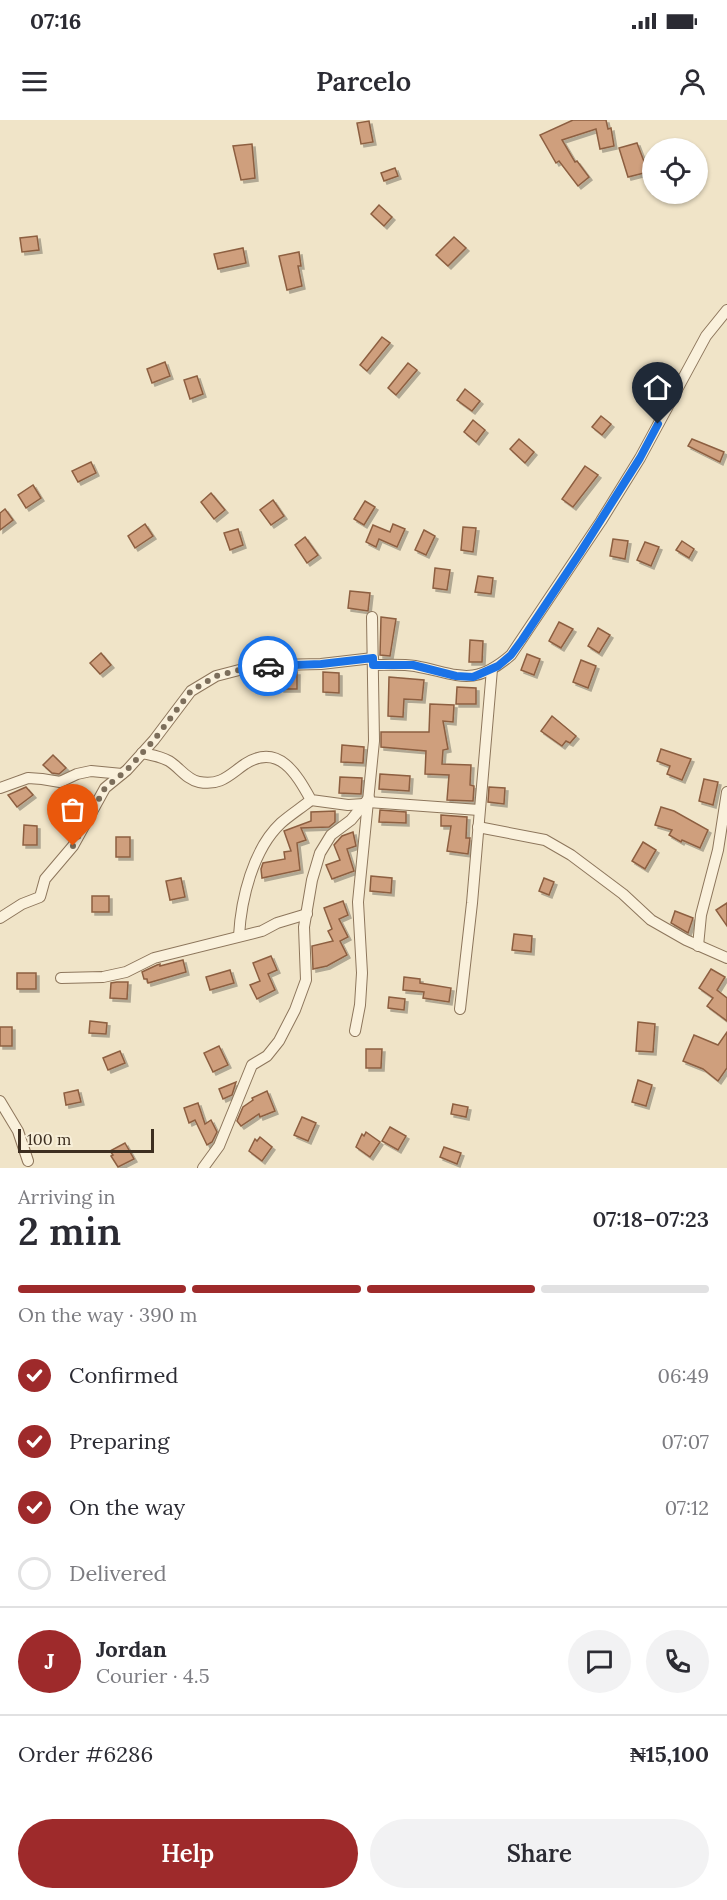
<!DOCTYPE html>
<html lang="en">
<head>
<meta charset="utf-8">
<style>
  body { margin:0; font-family:Lora,serif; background:#f2f2f3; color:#2b2b33; height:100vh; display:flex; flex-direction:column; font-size:22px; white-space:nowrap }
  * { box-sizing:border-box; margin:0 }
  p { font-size:20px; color:#7c7c81 }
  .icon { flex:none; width:33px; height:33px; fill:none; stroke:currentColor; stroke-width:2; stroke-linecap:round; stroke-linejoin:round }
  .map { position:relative; height:1048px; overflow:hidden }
  .details { display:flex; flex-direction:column; background:#fff; flex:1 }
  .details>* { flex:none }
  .buttons { position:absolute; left:642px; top:18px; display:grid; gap:12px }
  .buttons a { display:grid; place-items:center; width:66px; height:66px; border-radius:50%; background:#fff; box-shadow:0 2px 4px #0004; font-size:30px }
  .scale { position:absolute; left:18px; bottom:15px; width:136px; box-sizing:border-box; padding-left:6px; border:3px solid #3d2e20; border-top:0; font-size:16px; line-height:21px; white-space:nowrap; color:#3d2e20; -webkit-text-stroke:4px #f7eed8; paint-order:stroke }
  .pin { position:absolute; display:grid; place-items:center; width:51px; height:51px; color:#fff; margin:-62px -26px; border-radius:50% 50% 50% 0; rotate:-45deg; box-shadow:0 0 6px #0007 }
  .pin .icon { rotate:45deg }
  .courier { position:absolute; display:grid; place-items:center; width:60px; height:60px; margin:-30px; border:4px solid #1a73e8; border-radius:50%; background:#fff; color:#222; box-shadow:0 2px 8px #0007 }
  .headline em { font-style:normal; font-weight:600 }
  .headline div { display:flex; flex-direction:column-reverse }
  .headline { display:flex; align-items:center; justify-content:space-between; height:102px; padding:0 18px }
  h1 { font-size:39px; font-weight:600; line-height:45px }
  .bar { display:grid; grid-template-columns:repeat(4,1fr); gap:9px 6px; align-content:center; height:72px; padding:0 18px }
  .bar i { height:8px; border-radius:4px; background:#e1e1e2 }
  .bar .selected { background:#9e2a2b }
  .bar p { grid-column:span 4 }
  .line { display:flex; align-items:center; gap:15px; padding:0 18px; border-top:2px solid #e1e1e2 }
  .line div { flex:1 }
  .round { display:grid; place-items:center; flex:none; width:63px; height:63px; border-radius:32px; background:#f2f2f3 }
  ol { padding:0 18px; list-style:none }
  li { display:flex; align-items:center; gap:18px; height:66px }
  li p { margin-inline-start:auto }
  li .icon { padding:6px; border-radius:50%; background:#9e2a2b; color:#fff; stroke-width:4 }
  li:last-child { color:#7c7c81 }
  li i { width:33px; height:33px; border:3px solid #e1e1e2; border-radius:50% }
  .action { display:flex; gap:12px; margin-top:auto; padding:12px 18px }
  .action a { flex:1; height:69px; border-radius:36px; background:#9e2a2b; color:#fff; font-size:24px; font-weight:600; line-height:69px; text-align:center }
  .action a+a { background:#f2f2f3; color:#2b2b33 }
  .status { display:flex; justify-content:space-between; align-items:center; height:42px; padding:0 30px; background:#fff; direction:ltr }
  .status svg { height:16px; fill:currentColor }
  header { display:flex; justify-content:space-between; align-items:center; height:78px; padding:0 18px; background:#fff; font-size:27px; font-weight:600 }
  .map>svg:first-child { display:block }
</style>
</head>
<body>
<div class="status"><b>07:16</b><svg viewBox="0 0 49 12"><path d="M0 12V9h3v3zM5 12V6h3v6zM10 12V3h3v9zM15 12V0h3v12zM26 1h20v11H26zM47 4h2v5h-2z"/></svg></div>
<header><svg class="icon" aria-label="menu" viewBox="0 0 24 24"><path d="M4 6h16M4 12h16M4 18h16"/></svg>Parcelo<svg class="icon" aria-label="person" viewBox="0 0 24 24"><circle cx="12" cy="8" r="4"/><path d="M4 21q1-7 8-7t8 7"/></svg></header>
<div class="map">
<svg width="727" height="1048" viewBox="0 0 727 1048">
  <defs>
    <filter id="shadow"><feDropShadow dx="3" dy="3" stdDeviation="0" flood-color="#0004"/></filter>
  </defs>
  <rect width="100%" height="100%" fill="#f0e4c8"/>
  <g fill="#cf9f7d" stroke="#8d5f41" stroke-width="1.5" filter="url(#shadow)">
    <path d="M573,0H606L608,9L611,8L614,26L600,29L596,9L562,20L575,42L577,41L589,57L578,66L559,41L556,43L540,15Z"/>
    <path d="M369,1L373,22L361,24L357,3Z"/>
    <path d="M637,23L648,52L628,57L619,28Z"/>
    <path d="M252,24L255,58L241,60L233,26Z"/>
    <path d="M395,48L398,56L384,61L381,53Z"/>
    <path d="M379,85L392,97L384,106L371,94Z"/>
    <path d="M37,116L39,130L22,132L20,118Z"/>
    <path d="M454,117L466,128L448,146L436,135Z"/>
    <path d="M243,128L246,143L218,149L214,134Z"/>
    <path d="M299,132L301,146H298L302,166L287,170L279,136Z"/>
    <path d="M382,217L390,223L367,251L360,245Z"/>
    <path d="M165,242L170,256L152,263L147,249Z"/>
    <path d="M408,243L417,250L396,275L388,268Z"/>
    <path d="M197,256L203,274L190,279L184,260Z"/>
    <path d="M465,269L480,281L472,291L457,280Z"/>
    <path d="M601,296L611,304L602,315L592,307Z"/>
    <path d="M473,300L485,310L476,322L464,312Z"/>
    <path d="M519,319L534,332L525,343L510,329Z"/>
    <path d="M692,319L724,332L720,342L688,326Z"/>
    <path d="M91,342L96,353L78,362L72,351Z"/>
    <path d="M585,346L598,355L573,387L562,379Z"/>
    <path d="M33,365L41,378L26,388L18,375Z"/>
    <path d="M211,373L225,390L214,399L201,382Z"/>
    <path d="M273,380L284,396L271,405L260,390Z"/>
    <path d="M365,381L375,387L364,405L354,399Z"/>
    <path d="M5,389L13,400L0,410V393Z"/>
    <path d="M145,404L153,416L135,428L128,416Z"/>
    <path d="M393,404L405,409L397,427L379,419L376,427L366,422L373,405L390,412Z"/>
    <path d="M463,407L476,408L473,432L461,430Z"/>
    <path d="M238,409L243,425L230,430L224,413Z"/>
    <path d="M424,410L435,416L426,435L415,430Z"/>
    <path d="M305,417L318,435L307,443L295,425Z"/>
    <path d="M613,419L628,421L625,439L610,436Z"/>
    <path d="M682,421L694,429L689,438L676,430Z"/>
    <path d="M645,422L659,427L651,446L637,440Z"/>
    <path d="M435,448L450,450L447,470L433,468Z"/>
    <path d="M478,456L493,458L491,474L475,472Z"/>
    <path d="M350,471L370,473L368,491L348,488Z"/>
    <path d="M381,497L396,499L390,536L380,535Z"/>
    <path d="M559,502L573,509L561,528L549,521Z"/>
    <path d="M598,508L610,515L599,533L588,526Z"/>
    <path d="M470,520L483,521L482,542H469Z"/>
    <path d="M101,533L111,545L100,554L90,543Z"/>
    <path d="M527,534L540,539L534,555L521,550Z"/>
    <path d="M581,540L596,546L588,568L573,562Z"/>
    <rect x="281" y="552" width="16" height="17"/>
    <path d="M323,552L339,553V573L323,572Z"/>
    <path d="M389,557L424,560L422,580L404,579L403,597L388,596Z"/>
    <path d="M457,567L476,568V584H456Z"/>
    <path d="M430,584L454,585L453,602L443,601L448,629L443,630L442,644L471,645L470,665L474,666L473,681L447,680L449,655L425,654L426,631L381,627V612H429Z"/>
    <path d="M552,596L576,616L570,623L566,621L562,626L541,611Z"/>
    <path d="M342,625L364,627L363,643L341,642Z"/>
    <path d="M661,629L691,639L682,660L667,654L670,646L657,641Z"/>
    <path d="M53,635L66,648L59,654L52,653L43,645Z"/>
    <path d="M380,654L410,656L409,671L379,669Z"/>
    <path d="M340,657L362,658L361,674L339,673Z"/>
    <path d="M704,659L718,662L713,685L699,681Z"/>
    <path d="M26,667L33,675L17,687L8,675Z"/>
    <path d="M489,667L505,668L504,684L488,682Z"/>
    <path d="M661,687L674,691L708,710L700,728L682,720L681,722L669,715L672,710L655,705Z"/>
    <path d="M380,690L406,692V703L379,702Z"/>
    <path d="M335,691V702L329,707L301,708L306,720L297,723L300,750L262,758L261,749L263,743L285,739L284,732L291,731L284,711L311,701V692Z"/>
    <path d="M441,695L467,697L466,718H470L468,734L447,731L451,706H441Z"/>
    <path d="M24,705L37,706V725H23Z"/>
    <path d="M353,712L356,726L347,729L354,751L332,759L326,745L340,740L334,725L342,716Z"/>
    <rect x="116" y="717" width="14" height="20"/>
    <path d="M643,722L656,730L645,749L632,741Z"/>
    <path d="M371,756L392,758L391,773L370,771Z"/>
    <path d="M181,758L185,777L170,780L166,761Z"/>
    <path d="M544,758L554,762L549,775L539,771Z"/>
    <rect x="92" y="776" width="17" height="16"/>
    <path d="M343,781L348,795L339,799L348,817L340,821L347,835L327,846L313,849L312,826L333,821L328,811L332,809L324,788Z"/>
    <path d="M727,783V806L716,790Z"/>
    <path d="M675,791L693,798L688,813L671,803Z"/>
    <path d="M514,814L532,816L531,832L512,830Z"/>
    <path d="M271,836L277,850L268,854L275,870L257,879L250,865L260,861L253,843Z"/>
    <path d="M183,840L186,852L148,863L147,859H144L142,852L157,845L160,844V846Z"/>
    <path d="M711,849L725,857L717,870L727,878V901L707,886L713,878L699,868Z"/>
    <path d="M230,850L234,863L210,870L206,857Z"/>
    <rect x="17" y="853" width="19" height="16"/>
    <path d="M404,857L420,859V863L451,868L449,882L423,878L424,872L403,870Z"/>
    <path d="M117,862H128L127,879L110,878L111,863Z"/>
    <path d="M389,877L405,879L404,890L388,888Z"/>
    <path d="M90,901L107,903L106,914L89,913Z"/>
    <path d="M638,902L655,904L653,932L636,931Z"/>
    <rect x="0" y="907" width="12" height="19"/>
    <path d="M727,912V948L718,961L703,949L683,941L694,915L718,925Z"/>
    <path d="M219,926L228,945L213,952L204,933Z"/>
    <path d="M366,929H382L381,948H366Z"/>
    <path d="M120,931L125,943L108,950L103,938Z"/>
    <path d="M638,960L652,965L646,986L632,982Z"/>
    <path d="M236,962L232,975L223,979L219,969Z"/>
    <path d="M78,970L81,982L66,985L64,973Z"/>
    <path d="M267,971L275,991L260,997L259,994L241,1006L237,1001L243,987L253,980L252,978Z"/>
    <path d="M198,983L205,1004L211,1000L217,1012L212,1022L207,1025L195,1000L189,1003L184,988Z"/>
    <path d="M453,984L468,987L466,997L451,994Z"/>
    <path d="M302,997L316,1003L308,1021L294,1015Z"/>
    <path d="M390,1007L406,1016L398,1030L382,1021Z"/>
    <path d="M366,1012L380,1022L370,1037L356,1027L362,1014L364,1016Z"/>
    <path d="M260,1017L272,1027L262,1041L249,1031L255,1019L257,1021Z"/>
    <path d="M125,1023L134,1039L118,1047L111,1036L113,1035L110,1031Z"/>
    <path d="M444,1027L461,1033L457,1044L440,1037Z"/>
  </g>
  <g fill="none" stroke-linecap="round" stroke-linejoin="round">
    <g stroke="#8d765c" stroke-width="12">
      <g id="street">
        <path d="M373,545C387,545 402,544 415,546C458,554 473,568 511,535L601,401L640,338L706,216L727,190"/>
        <path d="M142,633C151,635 160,636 169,641C179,647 187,660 199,662C221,666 229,655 245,644C279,622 297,655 311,680L348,685L364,684"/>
        <path d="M0,668L28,658L42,659L60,662L77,654L91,651L122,654"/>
        <path d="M368,682L479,690"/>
        <path d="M478,707L545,720L571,735L623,774L651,800L686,820L727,838"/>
        <path d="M0,798L22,784L40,777L45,759L73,726L105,668L127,650L154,620L191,571L216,556L243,549L276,545L321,544L373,538"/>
        <path d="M239,816C241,779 253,729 281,703C290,695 301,688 311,680"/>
        <path d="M698,826L701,795L718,730L727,672"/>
        <path d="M61,858L103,857L126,852L154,838L262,811L277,803L307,794"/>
        <path d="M460,889L472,783L492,549"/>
        <path d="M355,911L360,885L362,853L358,782L374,621L372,497"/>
        <path d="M0,981L18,1011L28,1041"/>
        <path d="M203,1048L219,1026L252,945L267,936L279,921L295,890L306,860L304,807L312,760L320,733L331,715L351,700L369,678"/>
      </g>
    </g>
    <use href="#street" stroke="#faf1dc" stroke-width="10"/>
  </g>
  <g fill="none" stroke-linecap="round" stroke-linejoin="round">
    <path stroke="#7c6e5b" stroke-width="6" stroke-dasharray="0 10.8" d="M73,726L105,668L127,650L154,620L191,571L216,556L243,549L268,546"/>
    <path stroke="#1a73e8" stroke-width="8" d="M268,546L321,544L373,538V545H413L456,556L473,557L498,546L511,535L522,520L580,433L640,338L658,304"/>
  </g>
</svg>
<div class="buttons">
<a><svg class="icon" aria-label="locate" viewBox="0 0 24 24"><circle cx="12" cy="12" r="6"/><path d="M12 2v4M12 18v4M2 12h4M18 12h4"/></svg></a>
</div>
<div class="scale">100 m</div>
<div class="pin" style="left:73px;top:726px;background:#ea580c"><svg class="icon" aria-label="bag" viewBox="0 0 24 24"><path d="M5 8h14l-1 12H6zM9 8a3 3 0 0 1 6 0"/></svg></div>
<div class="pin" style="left:658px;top:304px;background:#1f2937"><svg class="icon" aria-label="home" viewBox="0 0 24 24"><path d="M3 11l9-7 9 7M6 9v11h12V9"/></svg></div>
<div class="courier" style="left:268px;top:546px"><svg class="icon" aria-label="car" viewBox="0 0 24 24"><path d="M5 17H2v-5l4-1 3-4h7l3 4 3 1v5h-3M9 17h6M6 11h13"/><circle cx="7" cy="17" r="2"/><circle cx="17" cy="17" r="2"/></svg></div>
</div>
<section class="details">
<div class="headline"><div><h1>2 min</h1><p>Arriving in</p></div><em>07:18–07:23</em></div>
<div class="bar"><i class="selected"></i><i class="selected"></i><i class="selected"></i><i></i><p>On the way · 390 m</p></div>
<ol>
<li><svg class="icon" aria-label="check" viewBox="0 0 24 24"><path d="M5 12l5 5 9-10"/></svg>Confirmed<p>06:49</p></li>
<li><svg class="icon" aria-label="check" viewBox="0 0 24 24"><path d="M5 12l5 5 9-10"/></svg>Preparing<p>07:07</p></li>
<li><svg class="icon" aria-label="check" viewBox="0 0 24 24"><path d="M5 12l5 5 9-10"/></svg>On the way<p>07:12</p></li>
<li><i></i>Delivered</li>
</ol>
<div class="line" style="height:108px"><b class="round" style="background:#9e2a2b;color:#fff">J</b><div><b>Jordan</b><p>Courier · 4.5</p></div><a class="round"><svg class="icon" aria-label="chat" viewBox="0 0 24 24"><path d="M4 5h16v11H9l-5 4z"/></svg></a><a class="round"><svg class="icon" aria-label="phone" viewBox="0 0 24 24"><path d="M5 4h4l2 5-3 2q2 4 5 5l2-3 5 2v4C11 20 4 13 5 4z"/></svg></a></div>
<div class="line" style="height:78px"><div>Order #6286</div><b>₦15,100</b></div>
<div class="action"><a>Help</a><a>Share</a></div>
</section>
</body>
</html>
